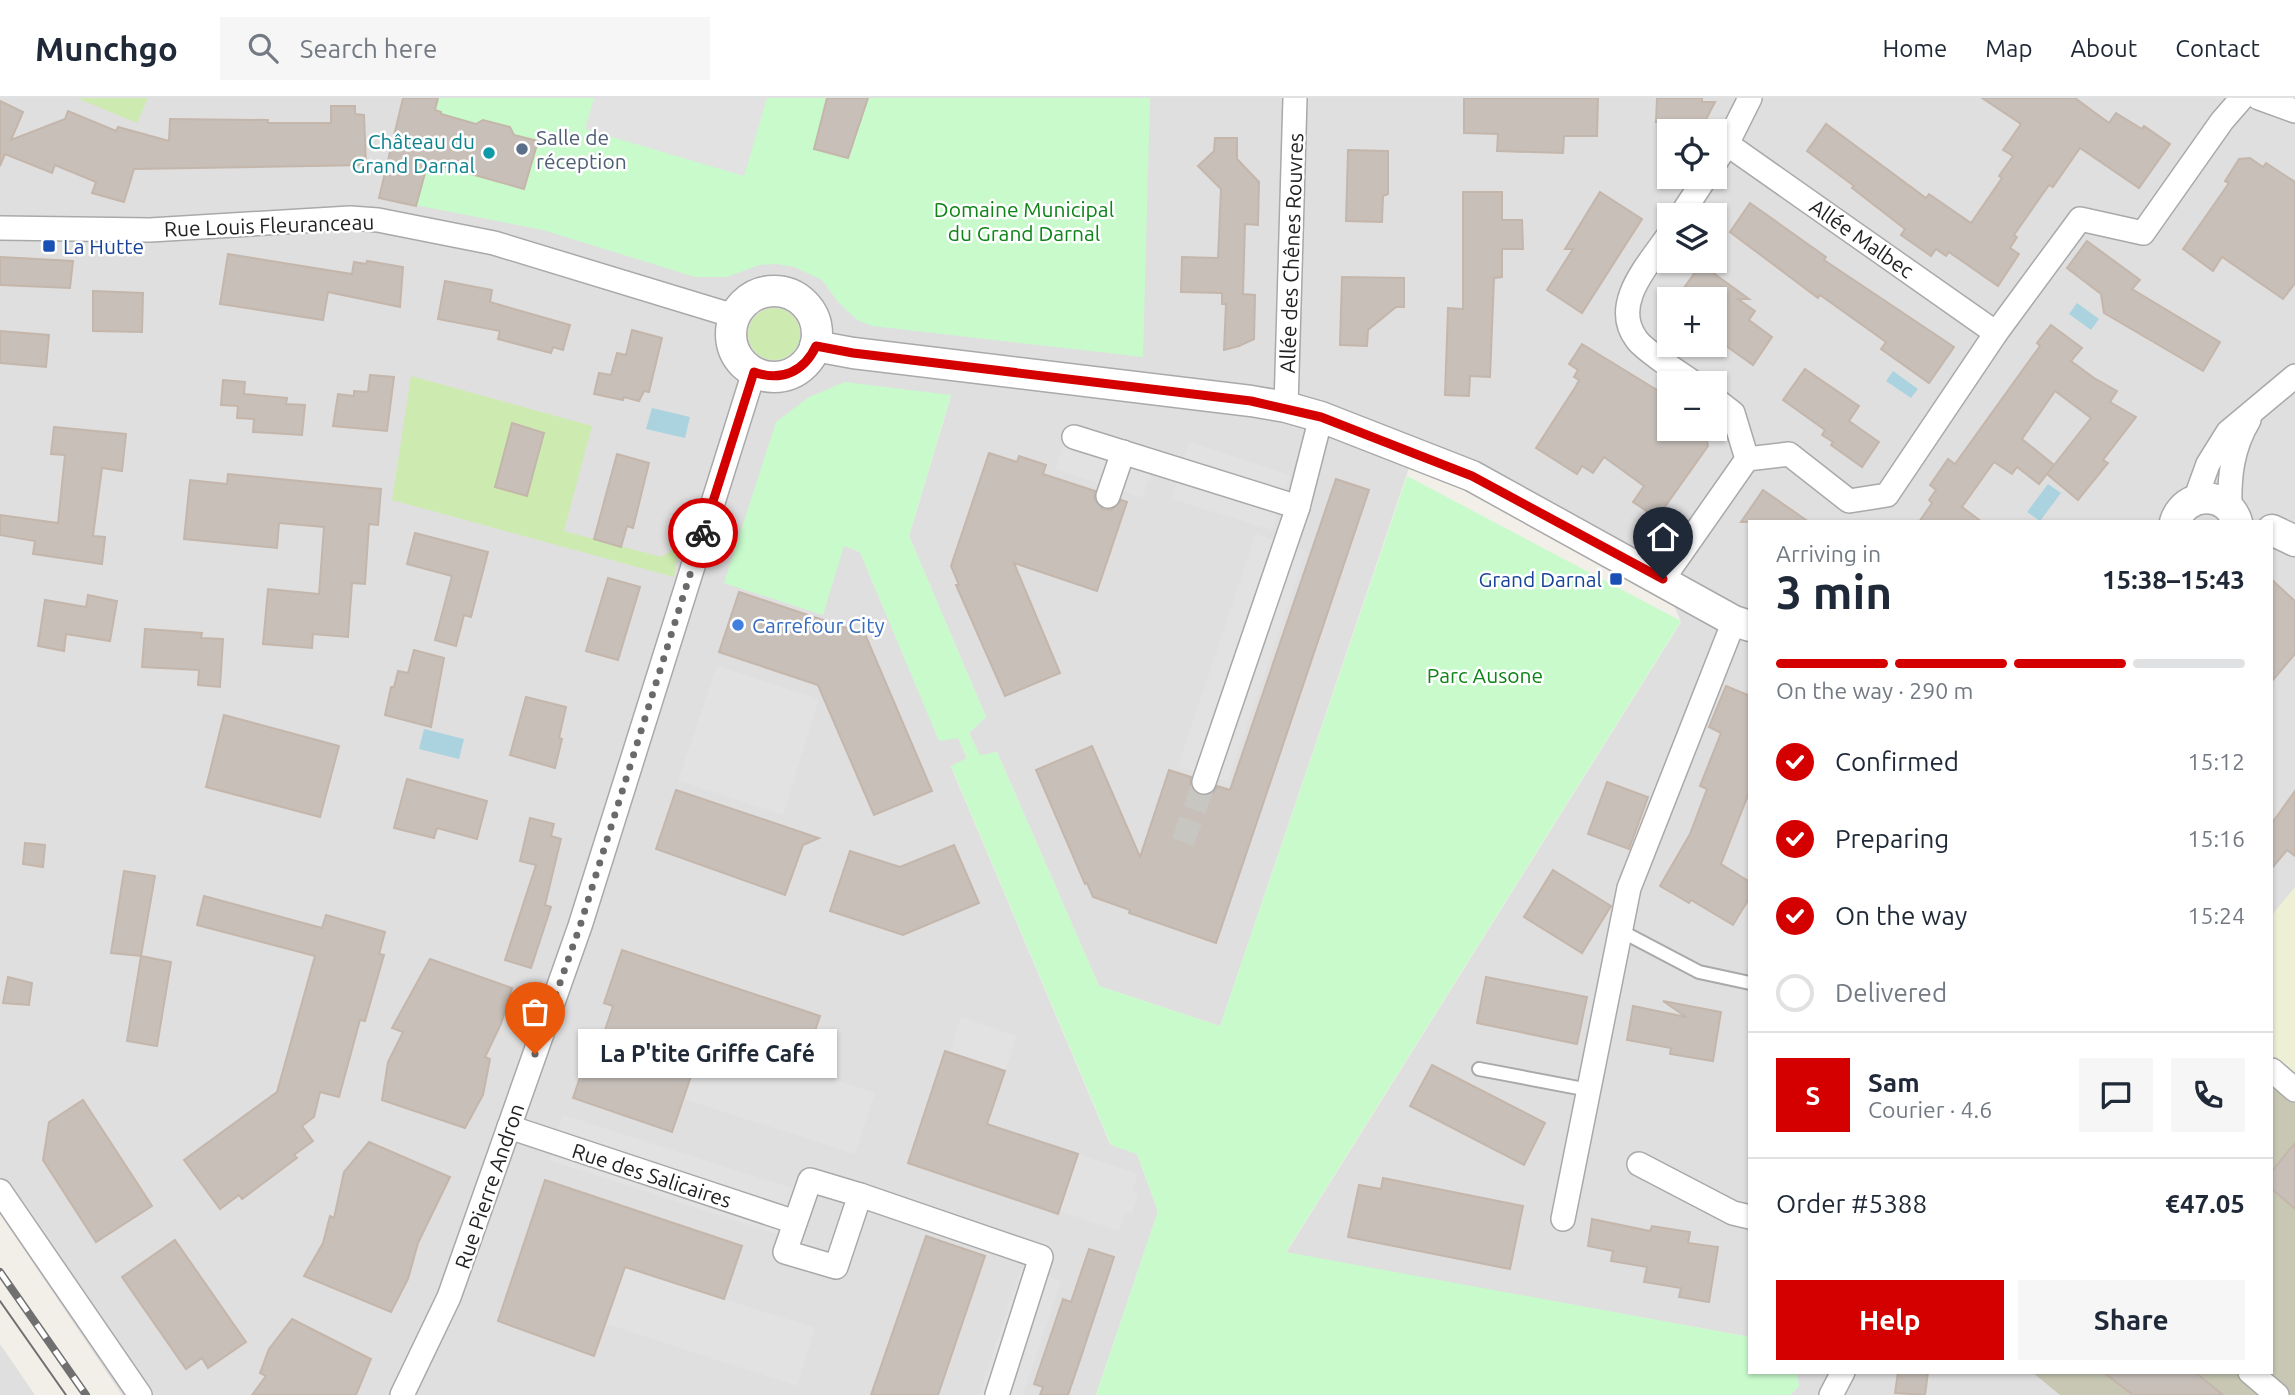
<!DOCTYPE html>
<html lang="en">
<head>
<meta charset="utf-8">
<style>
  body { margin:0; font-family:Ubuntu,sans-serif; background:#f6f6f7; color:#1f2937; height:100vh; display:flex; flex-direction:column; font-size:26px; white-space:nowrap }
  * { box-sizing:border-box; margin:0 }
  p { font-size:23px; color:#747a83 }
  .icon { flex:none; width:38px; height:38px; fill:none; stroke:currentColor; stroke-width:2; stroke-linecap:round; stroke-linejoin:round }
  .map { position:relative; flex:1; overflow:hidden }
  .sheet { position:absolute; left:1748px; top:422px; width:525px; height:854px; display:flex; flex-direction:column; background:#fff; border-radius:0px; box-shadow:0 2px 5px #0004 }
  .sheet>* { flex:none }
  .fabs { position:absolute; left:1657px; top:21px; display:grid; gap:14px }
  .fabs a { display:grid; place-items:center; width:70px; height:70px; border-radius:0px; background:#fff; box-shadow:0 2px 5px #0004; font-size:35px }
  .pin { position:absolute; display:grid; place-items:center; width:60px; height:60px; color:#fff; margin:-72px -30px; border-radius:50% 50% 50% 0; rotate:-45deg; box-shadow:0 0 7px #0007 }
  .pin .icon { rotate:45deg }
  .courier { position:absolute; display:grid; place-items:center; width:70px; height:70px; margin:-35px; border:5px solid #d40000; border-radius:50%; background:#fff; color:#222; box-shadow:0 2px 9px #0007 }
  .bubble { position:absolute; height:49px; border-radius:0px; background:#fff; box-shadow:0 2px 5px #0004; font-size:23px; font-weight:700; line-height:49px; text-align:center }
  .overview em { font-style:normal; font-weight:700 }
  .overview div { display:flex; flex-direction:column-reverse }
  .overview { display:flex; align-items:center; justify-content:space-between; height:119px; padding:0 28px }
  h1 { font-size:46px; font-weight:700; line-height:52px }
  .bar { display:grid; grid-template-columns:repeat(4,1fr); gap:10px 7px; align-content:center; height:84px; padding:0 28px }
  .bar i { height:9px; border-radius:5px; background:#e0e1e3 }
  .bar .current { background:#d40000 }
  .bar p { grid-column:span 4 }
  .line { display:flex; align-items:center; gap:18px; padding:0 28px; border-top:2px solid #e0e1e3 }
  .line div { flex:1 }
  .round { display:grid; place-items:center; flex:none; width:74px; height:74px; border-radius:0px; background:#f6f6f7 }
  ol { padding:0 28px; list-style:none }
  li { display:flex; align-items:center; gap:21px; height:77px }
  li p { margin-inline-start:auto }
  li .icon { padding:7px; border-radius:50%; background:#d40000; color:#fff; stroke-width:4 }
  li:last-child { color:#747a83 }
  li i { width:38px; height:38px; border:4px solid #e0e1e3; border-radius:50% }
  .button { display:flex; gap:14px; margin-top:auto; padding:14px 28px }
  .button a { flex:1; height:80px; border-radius:0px; background:#d40000; color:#fff; font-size:28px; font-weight:700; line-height:80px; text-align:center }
  .button a+a { background:#f6f6f7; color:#1f2937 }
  header { display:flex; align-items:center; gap:42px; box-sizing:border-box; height:98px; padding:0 35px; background:#fff; border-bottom:2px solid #e0e1e3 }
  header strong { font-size:33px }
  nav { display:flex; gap:38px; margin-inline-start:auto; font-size:24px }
  .search { width:490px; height:63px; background:#f6f6f7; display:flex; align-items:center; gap:18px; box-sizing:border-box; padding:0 24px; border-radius:0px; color:#747a83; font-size:26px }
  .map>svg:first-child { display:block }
</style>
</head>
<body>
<header>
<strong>Munchgo</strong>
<div class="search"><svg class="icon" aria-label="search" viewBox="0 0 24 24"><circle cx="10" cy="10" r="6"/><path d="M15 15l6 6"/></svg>Search here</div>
<nav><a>Home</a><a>Map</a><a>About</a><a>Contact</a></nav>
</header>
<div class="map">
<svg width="2295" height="1297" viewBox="0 0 2295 1297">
  <rect width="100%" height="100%" fill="#f2efe9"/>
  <g fill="#e0dfdf" fill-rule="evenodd">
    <path d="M0,0H2259L2295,13V1297H1790L1799,1288L1796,1274H2272V424H1750V1239L1286,1155L1681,524L1663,481L1414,355L1220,928L1099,888L997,654L979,658L969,635L986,619L909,438L951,298L844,448L860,454L939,642L958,639L967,661L951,669L1110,1046L1137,1056L1158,1113L1096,1297H122L0,1116ZM1670,33H1715V79H1670ZM1670,117H1715V163H1670ZM1670,201H1715V247H1670ZM1670,285H1715V331H1670Z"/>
    <path d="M0,1246L35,1297H0Z"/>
  </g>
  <path fill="#c7c7b4" d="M2272,960L2295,980V1297H2060L2032,1274H2272Z"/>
  <path fill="#eef0d5" d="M2295,789V980L2272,960V817Z"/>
  <g fill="#cdebb0">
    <path d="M77,0H148L137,25Z"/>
    <circle cx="774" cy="236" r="26"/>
    <path d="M411,278L592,328L564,433L661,459L679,448L674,479L392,402Z"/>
  </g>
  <g fill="#c8facc">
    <path d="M403,0H1150L1143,259L872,228L857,222L838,204L822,182L794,169L777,166L759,167L727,179H695L543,132L379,100Z"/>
    <path d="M845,284L951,297L909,438L986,619L969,635L980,657L997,654L1099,888L1220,928L1407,378L1681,523L1286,1154L1750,1239V1274H1796L1799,1288L1790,1297H1096L1158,1113L1137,1056L1111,1047L951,668L967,660L958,640L939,643L860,454L844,448L823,517L724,485L776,324L809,299Z"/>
  </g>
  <g fill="#e2e2e2">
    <path d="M594,0H767L744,78L585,31Z"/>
    <path d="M1071,325L1183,362L1190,344L1290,377L1272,432L1172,401L1177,384L1151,376L1142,400L1055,371Z"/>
    <path d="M1256,436L1306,453L1228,684L1178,668Z"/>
    <path d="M717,568L819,601L783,717L678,682Z"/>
    <path d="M961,919L1017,938L1005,973L950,954Z"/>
    <path d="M687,938L750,958L752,955L875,995L855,1056L684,1001L691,980L675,974Z"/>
    <path d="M563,1017L801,1093L786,1139L549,1062Z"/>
    <path d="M1078,1056L1138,1076L1132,1094L1138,1097L1132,1116L1126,1114L1119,1133L1059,1113Z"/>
    <path d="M625,1169L815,1230L797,1288L606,1226Z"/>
    <path d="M1021,1170L1061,1183L1023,1297H979Z"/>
  </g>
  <g fill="#aad3df">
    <path d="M2077,205L2099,221L2091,232L2069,216Z"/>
    <path d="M1893,273L1918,291L1911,300L1886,283Z"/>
    <path d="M652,310L690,319L685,340L646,331Z"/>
    <path d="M2048,386L2061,395L2040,423L2027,414Z"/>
    <path d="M424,631L464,641L459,661L419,651Z"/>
  </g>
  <g fill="#c7bfb8" stroke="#c4b6ab" stroke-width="2">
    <path d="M403,0H438L435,12L441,14V16L476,26L483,22L510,29L514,37L538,43L524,91L428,64L416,108L379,100Z"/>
    <path d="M827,0H868L848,60L814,51Z"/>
    <path d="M1464,0H1598L1597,38H1564L1563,55L1497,53L1498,36L1464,35Z"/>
    <path d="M1657,0H1702V4H1715L1700,33H1676V24H1656Z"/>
    <path d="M1982,0H2075L2109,25L2116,15L2142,31L2144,28L2170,46L2139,90L2080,50L2053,89L2049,87L2014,137L2017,139L2010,150L2019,156L1998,188L1949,154L1946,158L1936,151L1931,158L1901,137L1905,131L1852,90L1854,88L1807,53L1826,26L1926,100L1929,96L1971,125L2002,80L1999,78L2013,58L2003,52L2021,26Z"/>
    <path d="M0,3L23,14L11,42L65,21L68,13L116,33L118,29L169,43L170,21L268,22V25H331V8H355V16L364,17L366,67L134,71L124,104L92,95L96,84L55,67L52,75L5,56L0,68Z"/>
    <path d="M1215,40H1237V61L1259,84L1258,127L1245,126L1243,196L1255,197L1254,241L1239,248L1224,252L1226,206H1222V195L1181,194L1182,159L1218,160L1221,91L1198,68L1214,53Z"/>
    <path d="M1348,52L1388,53V96L1383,98L1382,124L1346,123Z"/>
    <path d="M2250,60L2263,69L2266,65L2295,84V185L2283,201L2222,159L2213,173L2183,151L2229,85L2225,83L2239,61Z"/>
    <path d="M1463,94H1502V122H1522L1523,151H1502V179L1494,180L1490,279L1470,278L1469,298L1445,297L1448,210L1463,211Z"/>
    <path d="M1600,94L1642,121L1582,215L1547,192L1573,151H1565Z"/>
    <path d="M1750,105L1826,159L1824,162L1954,249L1929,285L1881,251L1886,244L1820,197L1818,200L1730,134Z"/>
    <path d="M2087,143L2140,182L2132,191L2220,244L2203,273L2104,215L2101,196L2067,170Z"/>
    <path d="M228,156L352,176L354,164L366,166L367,163L403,169L400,209L328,194L323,222L220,206Z"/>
    <path d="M0,159L73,163L70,190L0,187Z"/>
    <path d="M1701,166L1749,201H1738L1755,213L1749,222L1772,239L1753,267L1715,240V201H1676Z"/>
    <path d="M1342,179L1404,180V209H1396L1368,232L1367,248L1340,247Z"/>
    <path d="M445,183L492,192L490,204L570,227L563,252L553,249L551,255L498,241L500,233L438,221Z"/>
    <path d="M93,193L143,195L142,234L93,233Z"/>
    <path d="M2051,227L2082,250L2071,263L2094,280L2117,293L2110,304L2136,319L2103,362L2108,365L2078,402L2047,376L2091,320L2055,293L2022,341L2054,367L2039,386L2017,369L2012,376L1994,364L1962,409L1982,424H1919L1932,405L1929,402L1936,392L1930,387L1948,361L1955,366L2040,248L2037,245Z"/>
    <path d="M632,232L662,240L649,294L644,293L639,303L624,299L623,302L594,296L599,275L611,277L617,255L626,257Z"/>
    <path d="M0,233L49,237L46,269L0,265Z"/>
    <path d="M1582,246L1670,300V331H1705L1708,348L1657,420L1633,404L1644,388L1604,359L1593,375L1582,368L1577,376L1536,350L1576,288L1579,282L1574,279L1578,272L1569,266Z"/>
    <path d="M1805,271L1859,308L1849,323L1879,344L1862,369L1831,347L1833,344L1822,337L1825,332L1783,302Z"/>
    <path d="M370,277L394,279L387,333L333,328L338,296L354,298V293L368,294Z"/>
    <path d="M223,282L245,284L244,296L287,300L286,306L305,307L302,337L253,334L254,321L237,320L238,308L221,307Z"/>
    <path d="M512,325L544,335L527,398L495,389Z"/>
    <path d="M54,329L126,336L122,373L102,370L93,438L105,439L102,466L33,456L35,443L0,437V417L58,425L65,357L51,356Z"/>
    <path d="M989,355L1017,364L1019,358L1046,367L1043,376L1095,393L1094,401L1103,411L1111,412L1121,402L1127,404L1097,493L1014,465L1060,575L1005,598L956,487H959L951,468Z"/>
    <path d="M617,356L649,365L633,430L627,428L621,449L594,441Z"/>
    <path d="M228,376L381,391L378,427L369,426L365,486L352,485L348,539L313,536L312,550L263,546L268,491L319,496L324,429L279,425L277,450L184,441L190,382L227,386Z"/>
    <path d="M1336,381L1369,392L1216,845L1129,815L1130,812L1093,799L1087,785L1085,786L1036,672L1092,648L1140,759L1169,672L1191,679L1190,687L1199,697L1207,698L1214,694L1217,688L1230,692Z"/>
    <path d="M1763,392L1809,424H1741Z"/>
    <path d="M415,435L488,454L471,519L464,517L456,548L435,542L452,478L407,466Z"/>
    <path d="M608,480L640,489L618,562L586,553Z"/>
    <path d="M2272,482L2295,503V556L2272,583Z"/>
    <path d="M739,494L865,536L932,693L874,717L818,587L719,554Z"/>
    <path d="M88,497L117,503L110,543L66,536L64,553L38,548L45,502L86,509Z"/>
    <path d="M145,531L202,535L201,540L223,541L220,589L198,587L199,572L142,569Z"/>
    <path d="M414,552L444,560L431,629L385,617L391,589H394L398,573L408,575Z"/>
    <path d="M1726,588L1750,598V692L1721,766L1750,784V799L1733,827L1691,802L1689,805L1660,788L1690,736L1707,691L1700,688L1721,635L1709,629Z"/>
    <path d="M526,599L566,609L559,640L562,641L555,670L510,657Z"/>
    <path d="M224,617L339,648L320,719L206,689Z"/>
    <path d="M407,681L487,703L477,741L437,730L434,740L394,730Z"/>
    <path d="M1607,684L1648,699L1629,751L1588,736Z"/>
    <path d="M676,692L819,740L803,747L785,797L656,751Z"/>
    <path d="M2295,693V758L2287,752L2272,770V725Z"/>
    <path d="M530,720L554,726L551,738L561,741L545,807L551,809L531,870L505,862L536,767L520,763Z"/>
    <path d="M25,745L45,747L43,769L23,766Z"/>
    <path d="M954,747L979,805L903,837L830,813L850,753L900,769Z"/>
    <path d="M1553,772L1611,808L1582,855L1524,819Z"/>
    <path d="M124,773L155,778L141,858L111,855Z"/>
    <path d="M204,798L322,830L326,817L385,834L379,856L384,857L365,923L360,922L339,999L320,994L314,1019L302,1028L313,1043L294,1057L297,1060L242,1101L239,1097L220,1111L184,1062L277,994L315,858L197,827Z"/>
    <path d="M622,852L820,918L802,971L703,943L672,1034L573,1000L591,947L599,950L613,908L604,905Z"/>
    <path d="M141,858L171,864L157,948L127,943Z"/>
    <path d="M430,861L512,890L501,926L485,959L490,961L483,997L465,1030L382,1002L388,964L403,934L392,930Z"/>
    <path d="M8,879L32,885L29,907L3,905Z"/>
    <path d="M1486,879L1587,899L1577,946L1477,925Z"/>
    <path d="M1663,903L1721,914L1713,963L1670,956L1671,950L1627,942L1633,908L1686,919Z"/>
    <path d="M945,953L1005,973L987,1026L1078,1056L1058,1116L908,1065Z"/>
    <path d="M1432,967L1545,1025L1524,1067L1410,1008Z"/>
    <path d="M83,1002L152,1108L96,1144L43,1062L49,1024Z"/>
    <path d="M369,1044L450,1079L418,1145L408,1181L391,1214L304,1178L323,1145L330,1118L334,1120L344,1074Z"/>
    <path d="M2295,1045V1111L2272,1091V1073Z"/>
    <path d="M1383,1080L1523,1108L1510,1171L1348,1139L1359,1087L1381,1091Z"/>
    <path d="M545,1082L742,1148L724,1201L625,1169L594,1258L498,1223Z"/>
    <path d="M1592,1121L1650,1133L1652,1128L1690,1134L1688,1145L1718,1149L1709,1204L1679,1199L1681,1190L1644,1184L1647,1169L1611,1163L1613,1153L1588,1148Z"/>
    <path d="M926,1138L985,1158L938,1297H871Z"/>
    <path d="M175,1142L246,1244L208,1270L202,1260L186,1271L122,1179Z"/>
    <path d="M1089,1151L1114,1159L1080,1262L1068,1297H1040L1043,1289L1034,1286L1063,1201L1071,1204Z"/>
    <path d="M292,1221L371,1261L356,1297H252L266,1278L260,1275L269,1251Z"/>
    <path d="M1898,1274H1928L1925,1297L1895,1295Z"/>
    <path d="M2103,1274H2195L2223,1297H2133Z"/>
  </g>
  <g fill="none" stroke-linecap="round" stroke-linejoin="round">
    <path stroke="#c8c6c1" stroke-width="23" stroke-dasharray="23 11" stroke-linecap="butt" d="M1183,744L1204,684"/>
    <g stroke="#a9a9a9" stroke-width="16">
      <g id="service">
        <path d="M1621,833L1699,874L1750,885"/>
        <path d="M1479,971L1589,992"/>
      </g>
    </g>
    <g stroke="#a9a9a9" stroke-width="26">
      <g id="minor">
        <path d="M2259,0L2295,13"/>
        <path d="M1727,46L1996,235"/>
        <path d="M1715,65L1727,46L1750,0"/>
        <path d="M1681,117L1706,79"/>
        <path d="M0,130L150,132L350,120L378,122L494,145L734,218"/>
        <path d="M1670,135C1650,165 1609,206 1637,242C1645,253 1681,276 1694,285"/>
        <path d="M1715,301L1733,315L1747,361"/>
        <path d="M1286,309L1295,0"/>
        <path d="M1074,339L1298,409"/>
        <path d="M1108,398L1123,354"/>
        <path d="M2195,402L2208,366L2228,334L2295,278"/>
        <path d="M2230,411C2229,379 2232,350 2249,322"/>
        <path d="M1663,481L1747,361L1789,356L1849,403L1887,397L1996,235L2080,121L2143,135L2222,23L2242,0"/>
        <path d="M1204,684L1298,409L1321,319"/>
        <path d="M2272,972L2295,992"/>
        <path d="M509,1029L795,1124"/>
        <path d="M1639,1066L1733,1115L1750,1119"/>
        <path d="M810,1082L860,1097L836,1169L785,1154Z"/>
        <path d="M0,1093L140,1297"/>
        <path d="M860,1097L1041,1159L997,1297"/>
        <path d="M1563,1121L1629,790L1734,523"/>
        <path d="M2250,1274L2277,1297"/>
        <path d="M402,1297L449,1199L580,828L754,274"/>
        <path d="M1831,1297L1843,1274"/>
      </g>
    </g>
    <g stroke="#a9a9a9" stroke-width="33">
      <g id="tertiary">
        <circle cx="774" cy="236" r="43"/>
        <path d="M815,248L853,255L1251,303L1286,309L1321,319L1472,378L1734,523L1750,528"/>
        <path d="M2175,424C2185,393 2227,392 2237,424"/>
        <path d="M2272,432L2295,443"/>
      </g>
    </g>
    <use href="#service" stroke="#fff" stroke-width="12"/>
    <use href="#minor" stroke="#fff" stroke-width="23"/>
    <use href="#tertiary" stroke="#fff" stroke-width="30"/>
    <path stroke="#707070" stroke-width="2" d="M0,1203L66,1297"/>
    <g stroke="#707070" stroke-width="8">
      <path id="rail" d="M0,1174L86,1297"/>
    </g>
    <use href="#rail" stroke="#fff" stroke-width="5" stroke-dasharray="16" stroke-linecap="butt"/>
  </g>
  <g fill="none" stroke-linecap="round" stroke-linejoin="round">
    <path stroke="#6b6a68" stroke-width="7" stroke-dasharray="0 12.6" d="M535,956L580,828L703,435"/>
    <path stroke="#d40000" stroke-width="9" d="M703,435L754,274C781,284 804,274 816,248L853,255L1251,303L1321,319L1472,378L1663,481"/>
  </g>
  <circle fill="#5c6f8a" stroke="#fff" stroke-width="2.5" cx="522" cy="51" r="7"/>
  <circle fill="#0f9aa8" stroke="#fff" stroke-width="2.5" cx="489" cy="55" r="7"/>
  <g fill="#1a4fb4" stroke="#fff" stroke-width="2.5">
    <rect x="42" y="141" width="14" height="14" rx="3.5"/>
    <rect x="1609" y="474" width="14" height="14" rx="3.5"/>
  </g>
  <circle fill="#3f7fe0" stroke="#fff" stroke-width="2.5" cx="738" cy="527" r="7"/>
  <g text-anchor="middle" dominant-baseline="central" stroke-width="5" stroke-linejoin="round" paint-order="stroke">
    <g font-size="21" fill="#4e5e75" stroke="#fff" text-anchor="start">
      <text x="536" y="39">Salle de<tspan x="536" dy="24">réception</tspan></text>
    </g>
    <g font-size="21" fill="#0d838f" stroke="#fff" text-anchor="end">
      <text x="475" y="43">Château du<tspan x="475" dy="24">Grand Darnal</tspan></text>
    </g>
    <g font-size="21" fill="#0c8416" stroke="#fff">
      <text x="1024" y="111">Domaine Municipal<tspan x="1024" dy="24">du Grand Darnal</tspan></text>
      <text x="1485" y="577">Parc Ausone</text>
    </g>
    <g font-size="21" fill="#222" stroke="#fff">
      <text transform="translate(269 127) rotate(-2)">Rue Louis Fleuranceau</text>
      <text transform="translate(1862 140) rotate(35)">Allée Malbec</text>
      <text transform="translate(1291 155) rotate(-88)">Allée des Chênes Rouvres</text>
      <text transform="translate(652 1077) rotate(18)">Rue des Salicaires</text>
      <text transform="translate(489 1088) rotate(-71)">Rue Pierre Andron</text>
    </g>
    <g font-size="21" fill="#164399" stroke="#fff" text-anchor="start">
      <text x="63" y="148">La Hutte</text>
      <text x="1602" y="481" text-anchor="end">Grand Darnal</text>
    </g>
    <g font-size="21" fill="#366cbe" stroke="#fff" text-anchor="start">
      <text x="752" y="527">Carrefour City</text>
    </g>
  </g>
</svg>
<div class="fabs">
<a><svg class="icon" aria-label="locate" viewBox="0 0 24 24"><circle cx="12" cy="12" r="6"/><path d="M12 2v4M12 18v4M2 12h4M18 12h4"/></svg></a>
<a><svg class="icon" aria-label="layers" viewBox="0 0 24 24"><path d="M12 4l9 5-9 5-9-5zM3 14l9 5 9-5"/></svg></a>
<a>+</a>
<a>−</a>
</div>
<div class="pin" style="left:535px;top:956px;background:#ea580c"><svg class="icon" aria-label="bag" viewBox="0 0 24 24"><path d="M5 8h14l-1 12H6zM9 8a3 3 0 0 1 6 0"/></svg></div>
<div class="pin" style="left:1663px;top:481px;background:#1f2937"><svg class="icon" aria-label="home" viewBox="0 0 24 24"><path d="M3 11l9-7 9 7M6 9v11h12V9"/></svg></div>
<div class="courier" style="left:703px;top:435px"><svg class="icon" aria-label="bike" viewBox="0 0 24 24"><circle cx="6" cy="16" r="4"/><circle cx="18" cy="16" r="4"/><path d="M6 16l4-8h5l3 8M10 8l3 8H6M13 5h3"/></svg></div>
<div class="bubble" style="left:578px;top:931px;width:259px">La P'tite Griffe Café</div>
<section class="sheet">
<div class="overview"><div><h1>3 min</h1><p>Arriving in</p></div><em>15:38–15:43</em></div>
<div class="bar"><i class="current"></i><i class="current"></i><i class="current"></i><i></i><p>On the way · 290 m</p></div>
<ol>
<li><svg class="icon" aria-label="check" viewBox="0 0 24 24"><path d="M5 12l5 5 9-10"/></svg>Confirmed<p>15:12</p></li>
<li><svg class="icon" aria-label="check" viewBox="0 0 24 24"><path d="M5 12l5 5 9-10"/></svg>Preparing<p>15:16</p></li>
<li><svg class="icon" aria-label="check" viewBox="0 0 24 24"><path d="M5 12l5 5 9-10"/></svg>On the way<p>15:24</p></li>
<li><i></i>Delivered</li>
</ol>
<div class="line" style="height:126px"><b class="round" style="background:#d40000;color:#fff">S</b><div><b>Sam</b><p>Courier · 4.6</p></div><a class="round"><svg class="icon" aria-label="chat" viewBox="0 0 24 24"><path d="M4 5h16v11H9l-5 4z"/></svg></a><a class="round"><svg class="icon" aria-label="phone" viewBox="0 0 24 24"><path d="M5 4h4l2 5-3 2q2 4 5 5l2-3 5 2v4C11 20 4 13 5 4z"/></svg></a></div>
<div class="line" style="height:91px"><div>Order #5388</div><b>€47.05</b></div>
<div class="button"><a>Help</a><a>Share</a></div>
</section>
</div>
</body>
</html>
